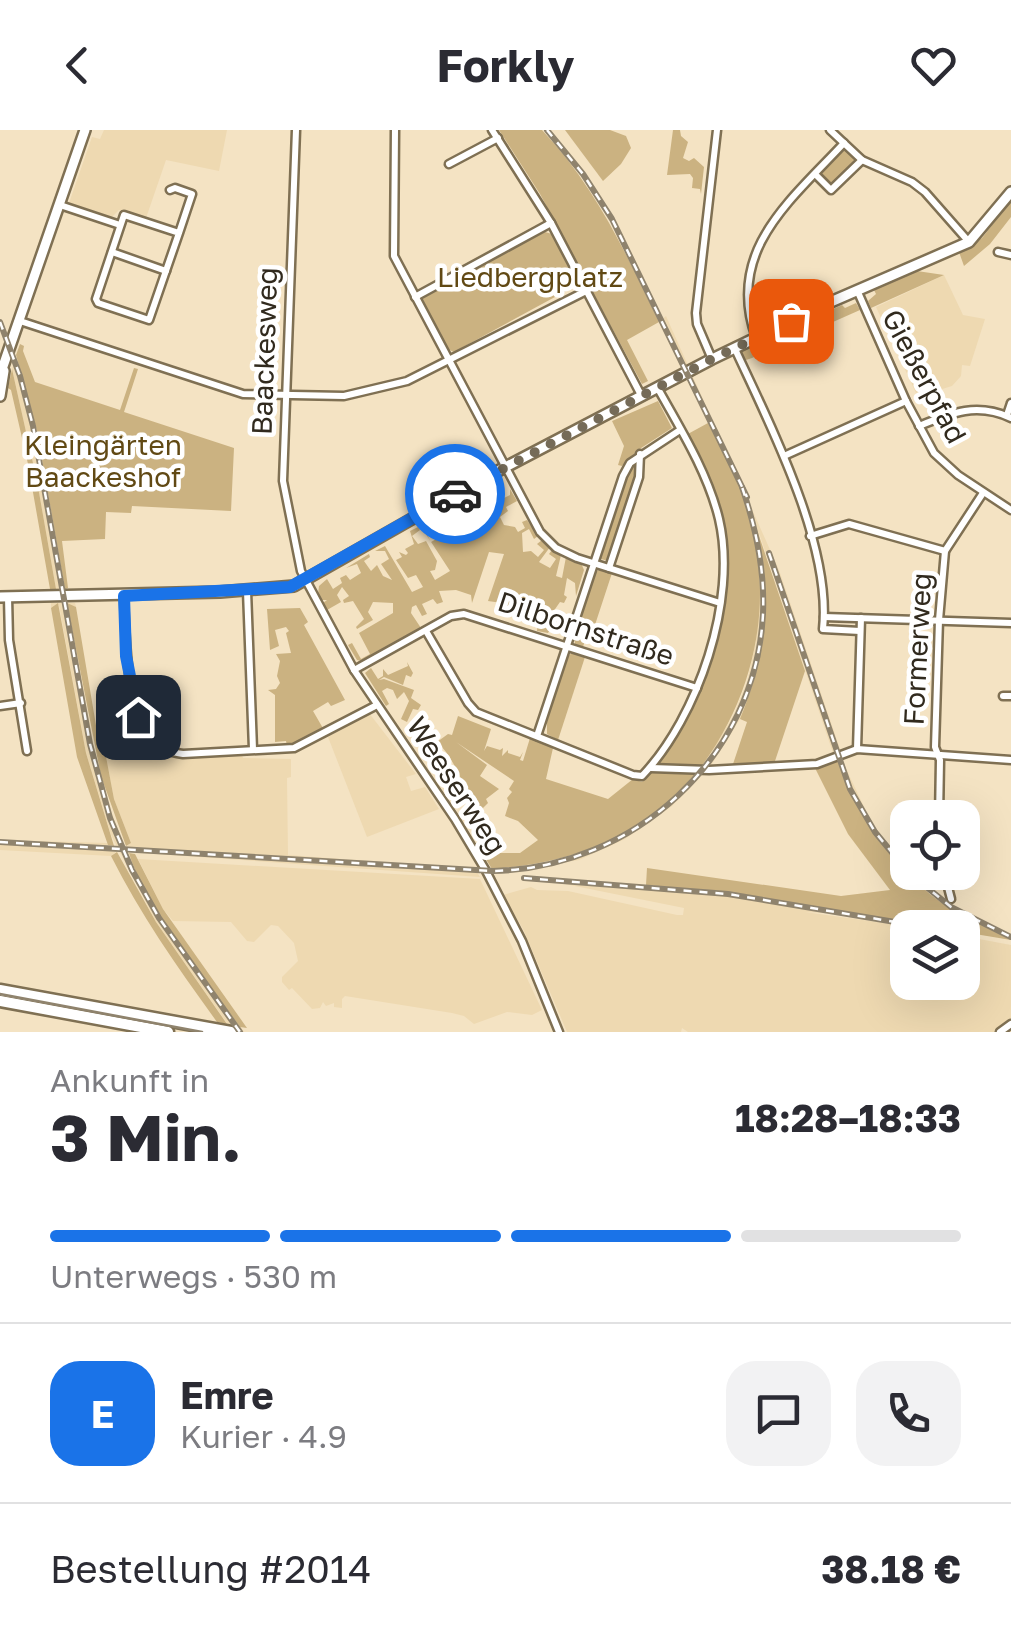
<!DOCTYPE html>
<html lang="de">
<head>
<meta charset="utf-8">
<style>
  body { margin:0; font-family:"Golos Text",sans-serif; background:#f2f2f3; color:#2b2b33; height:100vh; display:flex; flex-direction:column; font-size:38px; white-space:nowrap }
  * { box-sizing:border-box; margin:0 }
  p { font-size:32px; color:#7c7c81 }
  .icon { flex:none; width:55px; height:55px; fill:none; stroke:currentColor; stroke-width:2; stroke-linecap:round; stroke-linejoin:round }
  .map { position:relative; height:902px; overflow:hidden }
  .sheet { display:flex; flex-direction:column; background:#fff; flex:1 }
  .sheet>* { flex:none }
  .controls { position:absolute; left:890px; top:670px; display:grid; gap:20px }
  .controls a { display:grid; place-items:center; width:90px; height:90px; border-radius:20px; background:#fff; box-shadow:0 10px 40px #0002; font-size:50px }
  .pin { position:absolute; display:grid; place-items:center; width:85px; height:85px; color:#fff; margin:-42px; border-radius:20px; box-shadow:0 5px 15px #0006 }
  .courier { position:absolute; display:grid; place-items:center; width:100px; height:100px; margin:-50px; border:8px solid #1a73e8; border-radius:50%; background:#fff; color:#222; box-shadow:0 2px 12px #0007 }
  .head em { font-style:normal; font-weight:700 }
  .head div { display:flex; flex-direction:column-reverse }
  .head { display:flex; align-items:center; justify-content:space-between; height:170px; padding:0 50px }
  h1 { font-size:65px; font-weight:700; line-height:75px }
  .bar { display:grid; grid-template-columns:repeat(4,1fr); gap:15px 10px; align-content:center; height:120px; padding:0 50px }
  .bar i { height:12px; border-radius:8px; background:#e1e1e2 }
  .bar .active { background:#1a73e8 }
  .bar p { grid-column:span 4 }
  .line { display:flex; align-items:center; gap:25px; padding:0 50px; border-top:2px solid #e1e1e2 }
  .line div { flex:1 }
  .round { display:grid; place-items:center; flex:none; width:105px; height:105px; border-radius:30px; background:#f2f2f3 }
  header { display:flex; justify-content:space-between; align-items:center; height:130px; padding:0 50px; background:#fff; font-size:45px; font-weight:700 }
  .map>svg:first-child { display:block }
</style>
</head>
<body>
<header><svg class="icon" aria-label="back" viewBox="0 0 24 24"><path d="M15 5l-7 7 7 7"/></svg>Forkly<svg class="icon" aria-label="heart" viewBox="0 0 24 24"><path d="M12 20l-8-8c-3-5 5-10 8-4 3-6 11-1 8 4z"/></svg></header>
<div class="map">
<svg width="1011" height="902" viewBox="0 0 1011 902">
  <rect width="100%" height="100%" fill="#f4e3c3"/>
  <g fill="#eed9b1">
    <path d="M104,0H227L219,41L166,30L146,88L119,80L111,88L69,73L92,7L100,9Z"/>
    <path d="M944,145L963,185L985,189L970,236L962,235L961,246L952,256L939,260L933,255L916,263L876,177Z"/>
    <path d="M666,186L779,440L841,622L834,626L759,403L767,472L764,512L754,553L740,589L710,637L672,676L625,709L579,730L494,743L492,739L548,733L577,726L624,705L655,684L682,661L710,624L733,586L747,552L756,512L761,453L753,398L744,367L659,192Z"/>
    <path d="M16,225L37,301L65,459H56L37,351L12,239Z"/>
    <path d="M51,473H75L76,477L68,475L94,617L109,676L125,717L131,713L114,669L104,616L142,605L154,618L180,627L242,625L243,628L291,629V647L287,648L288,725L475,739L480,747L128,722L160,782L244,902H233L156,792L111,705L86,623L59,475L51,478Z"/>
    <path d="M369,583L416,644L406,647L411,661L425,657L439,679L367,707L328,607Z"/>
    <path d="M841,628L874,698L908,742L952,776L1011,808L950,779L904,742L863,687L837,629Z"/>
    <path d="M0,710L107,713L117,721L111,726L0,720Z"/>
    <path d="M138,729L480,749L542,880L532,885L507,882L474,894L464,886L452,883L345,866L342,869V878L334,877V873L326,876L323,872L320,878L312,879L292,858L289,860L282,852V847L298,831L294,813L278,796L271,795L254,812L247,811L231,792L173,791L163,779Z"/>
    <path d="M550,748L737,764L941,797L846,784L805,782L913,797L908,798V852H962L963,806L1011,815V902H688L682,898L681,902H567L523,799L503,765L531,757L537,760L568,761L677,785H683L684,778L550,751Z"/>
  </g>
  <g fill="#cbb281">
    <path d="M499,0H542C595,56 626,123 659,192L627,210L648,251L642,254L540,64Z"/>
    <path d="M565,0H610L626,6L631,18L621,34L603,51Z"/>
    <path d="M673,0H680L681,6L688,12L683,28L689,31L694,28L704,37L701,64L700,59L692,58L693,48L690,44L667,45Z"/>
    <path d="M841,20H845L857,32L832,56L820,46V42Z"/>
    <path d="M1011,71V87L990,114L964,136L959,122L982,108Z"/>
    <path d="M545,102L552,104L577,155L454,222L447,219L422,168Z"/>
    <path d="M917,141L944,145L871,178L868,171L876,164L874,160Z"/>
    <path d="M856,173L860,180L752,228L746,230L741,225L742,221L842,175L845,178Z"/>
    <path d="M20,214L24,216L23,221L35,252L120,280L134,238L138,239L124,282L234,318L231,381L132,376L131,383L106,382L105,409L62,411L68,458L65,459L37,301L16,225Z"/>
    <path d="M12,239L37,351L56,459H50L28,334L11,260L8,258Z"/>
    <path d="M658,271L672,298L638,320L622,336L618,335L624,316L612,291Z"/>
    <path d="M708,293C721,319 736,344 745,371C776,463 758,560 701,637H657C667,614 684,593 695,570C721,515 737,442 721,382C713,355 699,330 686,305Z"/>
    <path d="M636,331L639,334L608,431L601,429L602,420L627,345Z"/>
    <path d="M510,359L517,371L506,377L508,381L500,387L504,395L515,397L518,402L525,398L522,392L527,390L538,406L534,409L529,399L522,403L523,422L531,421L538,427L544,420L537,414L542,410L550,417L539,432L550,438L556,429L549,424L552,420L561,425L556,446L562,448L566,427L581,433L584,440L576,466L575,453L567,448L564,465L567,467L564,473L560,472L553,482L557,488L548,503L537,501L538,488L526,490L525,482L514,481V478L507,479L502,473L488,471L504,424L489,422L472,473L471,465L456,460L439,461L443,472L437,474L433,469L422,474L427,484L422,486L416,475L412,477L411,483L421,498L365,532L357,530L348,515L352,513L361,529L370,524L359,503L393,483V473L373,472L368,482L373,490L357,499L356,497L364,489L353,471L344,473L343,470L349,466L342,457L337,465L341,472L327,480L323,473L327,470H322L318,464L319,456L327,449L333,459L342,453L340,448L346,445L350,450L361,443L357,434L346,438L369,424L370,427L364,431L371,441L377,435L383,446L392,450L381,434L389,429L385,421H375L385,416L412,462L423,457L416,445L408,448L396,430L402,427L399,422L406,425L408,423L405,419L414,414L410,401L418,397L420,400L412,406L418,414L426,411L437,431L435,440L430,441L435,450L450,441L420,395L430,389L432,394L424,399L431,412L449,402L452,405L455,403L452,397L459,393L457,389L482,375L488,377L497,369L498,363L502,369L510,365Z"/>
    <path d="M756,397L805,541L774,634L732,637L747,592L740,589C770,515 769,474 756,397Z"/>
    <path d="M600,439L612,443L592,504L587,503L583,517L575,514L574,505L594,444Z"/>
    <path d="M58,473L86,623L114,716L108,715L77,627L51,478Z"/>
    <path d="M67,473L76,477L99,613L104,616L114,669L131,713L126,716L101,646Z"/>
    <path d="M300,478L308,492L304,495L345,570L331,576L328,572L313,581L324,600L287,616L286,611L275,612V565L268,560L276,559L280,553L277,546L280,531L276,524L291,523L286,503L289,501L286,497L275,500L279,516L270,520L267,479Z"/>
    <path d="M572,523L585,527L558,610L547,604V592L567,527Z"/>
    <path d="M407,532L413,543L411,547L406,545L403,555L384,547L379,550L384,549L414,560L411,568L421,575L418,580L413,579L407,592L401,589L409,571L404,562L397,569L393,560L387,558L382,561L389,574L386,576L365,543L371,538L378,549L383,546V539L388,545L408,536Z"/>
    <path d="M458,586L491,599L484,621L487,616L500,620L503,618L502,626L508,620V623L520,627L523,622L520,630L523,631L530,608L553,618L546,649L608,669L633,649L642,652L652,641L699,640C645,706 575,733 492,739L482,723H520L538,710L518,691L505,686L509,673L507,668L512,662L509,659L514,651L456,612L487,635L480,646L499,659L486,669L488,673L480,681C462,659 457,630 437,612L448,604L452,605Z"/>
    <path d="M837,629C860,690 894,741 949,778C968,791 995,797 1011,810L963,802L962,798L939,797L734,763L646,755L647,738L841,766L890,760L848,704L814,636Z"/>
    <path d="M117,722L156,792L227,894L217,892C178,838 141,786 111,726Z"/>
    <path d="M129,723L135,724L163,779L247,898L240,897C205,849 145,777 129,723Z"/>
  </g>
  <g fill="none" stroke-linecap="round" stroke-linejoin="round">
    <g stroke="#7f7053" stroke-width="11">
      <g id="minor">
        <path d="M296,0L283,351L301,441L354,540L455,689L486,741L522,811L559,902"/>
        <path d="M395,0L394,126L540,402L556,418L577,428L720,473"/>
        <path d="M492,0L551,93L641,265"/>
        <path d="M830,0L862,30L912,52L925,62L969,112"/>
        <path d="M449,34L498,8"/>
        <path d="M815,44L831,60L862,30"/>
        <path d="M170,60L175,58L192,64L179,103L124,85L96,169L98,173L149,190L179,103"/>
        <path d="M60,75L120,95"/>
        <path d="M112,122L166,141"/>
        <path d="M998,122L1011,125"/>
        <path d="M857,160L906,271L934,323L958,345L1011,380"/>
        <path d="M415,167L551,93"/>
        <path d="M20,191L243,264L344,266L407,251L588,160"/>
        <path d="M756,208C725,121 790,71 844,13"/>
        <path d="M735,219C770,295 832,415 823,499L860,501"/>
        <path d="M712,229L697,194L696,183L717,0"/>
        <path d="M1007,285L1011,273"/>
        <path d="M919,296C951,283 977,272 1011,288"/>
        <path d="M784,326L906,271"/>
        <path d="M810,406L849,394L945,421"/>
        <path d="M609,438L639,347L640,324"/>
        <path d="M247,461L253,619"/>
        <path d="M124,466C125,499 127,582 148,607C158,619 169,622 183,624L294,618L377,575"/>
        <path d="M8,467L9,510L27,621"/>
        <path d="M824,487L1011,493"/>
        <path d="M426,501L468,573L476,582L633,645L642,646C698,587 738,470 719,389C708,343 680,298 657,257"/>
        <path d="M354,540L451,486L464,484L697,558"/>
        <path d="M1003,566H1011"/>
        <path d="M0,576L21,573"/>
        <path d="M537,606L623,346L630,333L680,300"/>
        <path d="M857,619L861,488"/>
        <path d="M651,638L709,640L817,634L857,619L1011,630"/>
        <path d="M939,688L940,630L935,617L939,490L945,421L983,363"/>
        <path d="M944,742L951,769"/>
        <path d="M1000,902L1011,894"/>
      </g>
    </g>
    <g stroke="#7f7053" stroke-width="14">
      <g id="tertiary">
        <path d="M0,245L85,0"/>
        <path d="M0,266L4,241"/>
        <path d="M0,467L220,462L294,456L475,353L712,229L826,174L969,112L1011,62"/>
      </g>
    </g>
    <g stroke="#7f7053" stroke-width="15">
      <g id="secondary">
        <path d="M0,860L231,902"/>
        <path d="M0,871L168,902"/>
      </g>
    </g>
    <use href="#minor" stroke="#fff" stroke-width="6"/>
    <use href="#tertiary" stroke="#fff" stroke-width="9"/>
    <use href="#secondary" stroke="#fff" stroke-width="10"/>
    <path stroke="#8f836d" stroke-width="2.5" d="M0,864L202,902"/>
    <g stroke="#8f836d" stroke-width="6">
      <g id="rail">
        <path d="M547,0L583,44L612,89L747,367"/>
        <path d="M0,192L20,246L33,296L90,614L110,688L132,740L159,788L240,902"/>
        <path d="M769,423L850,659L875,702L908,742"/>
        <path d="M0,712L493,741C634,738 756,628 763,484C765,440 756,398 742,357"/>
        <path d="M908,742L951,777L1011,807"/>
        <path d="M524,748L728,764L931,798"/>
      </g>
    </g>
    <use href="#rail" stroke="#fff" stroke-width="2.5" stroke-dasharray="8" stroke-linecap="butt"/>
  </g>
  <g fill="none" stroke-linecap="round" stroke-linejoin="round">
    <path stroke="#756b58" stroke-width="10" stroke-dasharray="0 18" d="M455,364L712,229L791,191"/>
    <path stroke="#1a73e8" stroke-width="12" d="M138,587L126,526L124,466L290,457L455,364"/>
  </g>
  <g text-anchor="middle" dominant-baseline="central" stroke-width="9" stroke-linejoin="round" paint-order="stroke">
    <g font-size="28" fill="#614914" stroke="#fff">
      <text x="530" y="146">Liedbergplatz</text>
      <text x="103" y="314">Kleingärten<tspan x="103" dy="32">Baackeshof</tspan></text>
    </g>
    <g font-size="28" fill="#312a1e" stroke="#fff">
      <text transform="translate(264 221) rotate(-88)">Baackesweg</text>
      <text transform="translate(925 246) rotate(62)">Gießerpfad</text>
      <text transform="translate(586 498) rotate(18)">Dilbornstraße</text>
      <text transform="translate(917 519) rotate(-87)">Formerweg</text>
      <text transform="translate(457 655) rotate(57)">Weeserweg</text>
    </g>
  </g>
</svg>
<div class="controls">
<a><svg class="icon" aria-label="locate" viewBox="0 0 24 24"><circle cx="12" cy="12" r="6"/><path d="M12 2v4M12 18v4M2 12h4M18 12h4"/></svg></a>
<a><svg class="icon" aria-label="layers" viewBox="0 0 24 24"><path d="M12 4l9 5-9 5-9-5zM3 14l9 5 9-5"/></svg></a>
</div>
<div class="pin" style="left:791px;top:191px;background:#ea580c"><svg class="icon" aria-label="bag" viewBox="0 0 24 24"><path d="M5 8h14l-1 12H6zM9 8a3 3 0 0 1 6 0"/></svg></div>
<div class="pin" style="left:138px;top:587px;background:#1f2937"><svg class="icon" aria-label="home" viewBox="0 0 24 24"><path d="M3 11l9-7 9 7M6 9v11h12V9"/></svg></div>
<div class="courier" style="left:455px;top:364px"><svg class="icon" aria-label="car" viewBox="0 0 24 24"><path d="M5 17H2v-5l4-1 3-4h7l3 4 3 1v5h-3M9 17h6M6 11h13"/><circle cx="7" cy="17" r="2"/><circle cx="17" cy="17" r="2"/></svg></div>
</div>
<section class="sheet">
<div class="head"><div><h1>3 Min.</h1><p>Ankunft in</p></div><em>18:28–18:33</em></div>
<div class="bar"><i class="active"></i><i class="active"></i><i class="active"></i><i></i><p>Unterwegs · 530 m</p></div>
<div class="line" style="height:180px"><b class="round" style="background:#1a73e8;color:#fff">E</b><div><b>Emre</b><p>Kurier · 4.9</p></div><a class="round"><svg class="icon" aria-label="chat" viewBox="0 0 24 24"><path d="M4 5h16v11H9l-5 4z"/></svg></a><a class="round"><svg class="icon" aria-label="phone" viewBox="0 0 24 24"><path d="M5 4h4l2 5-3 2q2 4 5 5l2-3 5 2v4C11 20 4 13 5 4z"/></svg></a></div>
<div class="line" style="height:130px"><div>Bestellung #2014</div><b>38.18 €</b></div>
</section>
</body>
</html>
